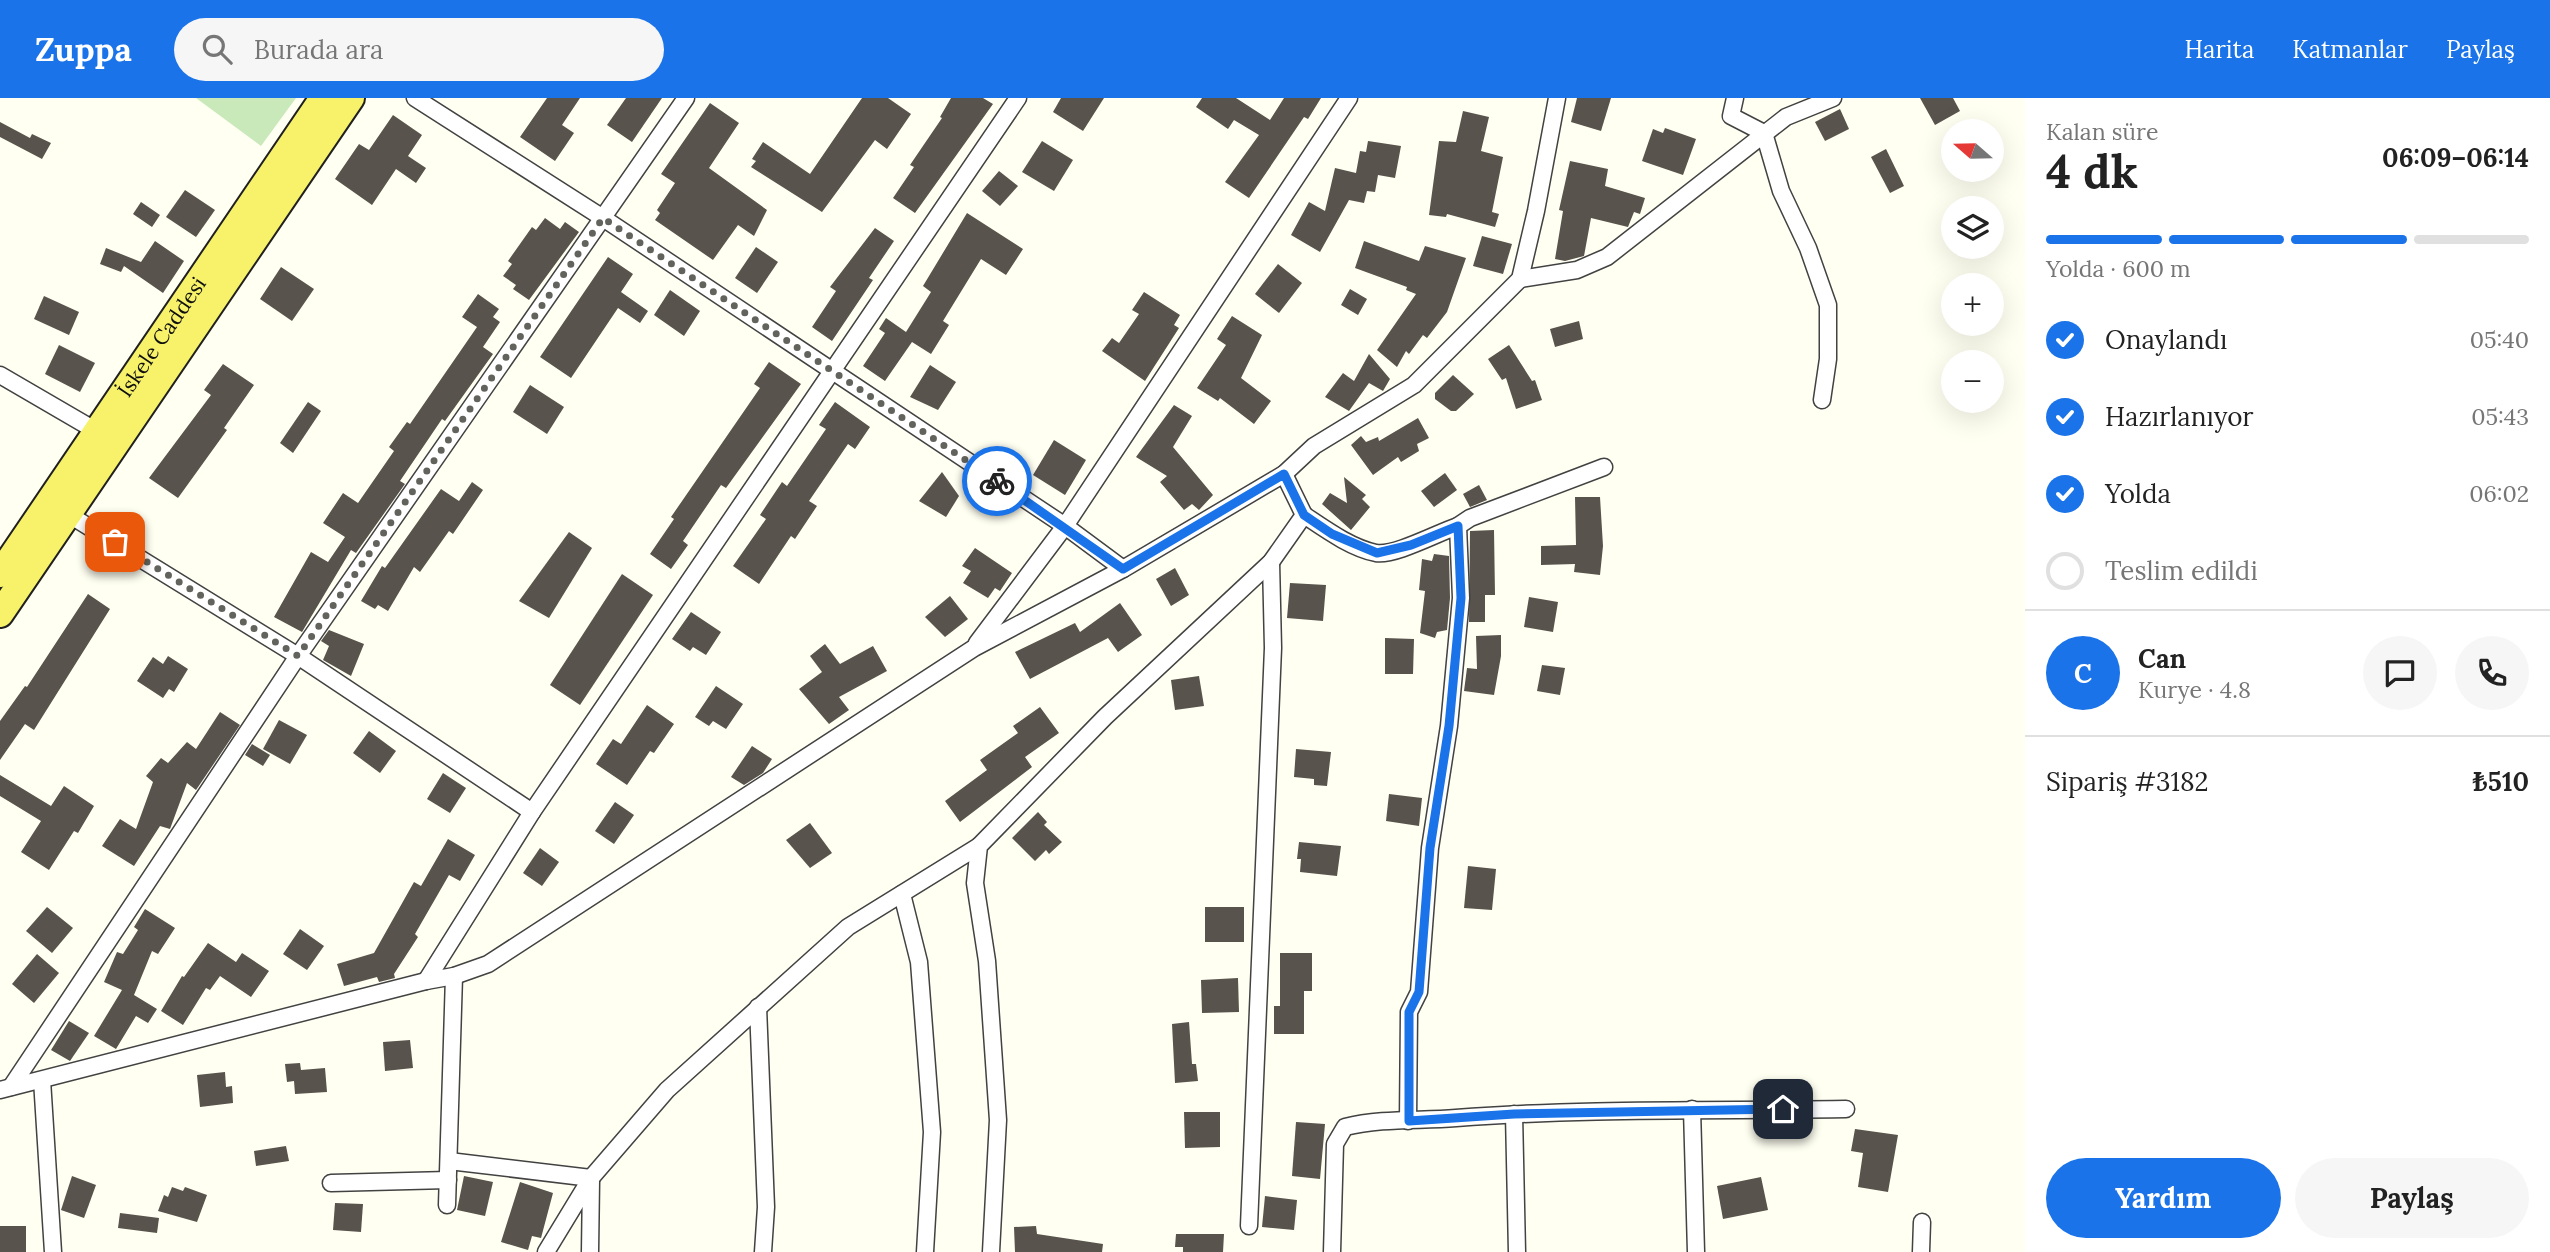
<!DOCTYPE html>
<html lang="tr">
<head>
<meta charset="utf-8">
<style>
  body { margin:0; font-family:Lora,serif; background:#f6f6f6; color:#222; height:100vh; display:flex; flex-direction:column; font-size:26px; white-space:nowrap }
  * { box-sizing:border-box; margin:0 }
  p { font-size:23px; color:#767676 }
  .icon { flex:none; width:38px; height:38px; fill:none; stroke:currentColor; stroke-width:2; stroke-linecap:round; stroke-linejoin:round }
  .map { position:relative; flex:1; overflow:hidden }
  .sheet { display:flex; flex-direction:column; background:#fff; width:525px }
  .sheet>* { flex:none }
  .needle { width:46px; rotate:290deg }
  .controls { position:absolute; left:1941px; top:21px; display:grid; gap:14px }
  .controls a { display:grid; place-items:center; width:63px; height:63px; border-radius:50%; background:#fff; box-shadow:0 7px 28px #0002; font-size:35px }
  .pin { position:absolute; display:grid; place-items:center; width:60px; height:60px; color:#fff; margin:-30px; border-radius:14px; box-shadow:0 4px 10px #0006 }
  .courier { position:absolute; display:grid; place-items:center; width:70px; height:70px; margin:-35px; border:5px solid #1a73e8; border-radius:50%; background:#fff; color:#222; box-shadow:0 2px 9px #0007 }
  .head em { font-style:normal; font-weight:700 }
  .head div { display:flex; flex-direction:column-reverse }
  .head { display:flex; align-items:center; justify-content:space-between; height:119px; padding:0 21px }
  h1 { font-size:46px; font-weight:700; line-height:52px }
  .bar { display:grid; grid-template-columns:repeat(4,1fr); gap:10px 7px; align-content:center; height:84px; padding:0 21px }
  .bar i { height:9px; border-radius:5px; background:#e0e0e0 }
  .bar .active { background:#1a73e8 }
  .bar p { grid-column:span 4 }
  .line { display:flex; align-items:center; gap:18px; padding:0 21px; border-top:2px solid #e0e0e0 }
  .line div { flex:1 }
  .round { display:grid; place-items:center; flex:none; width:74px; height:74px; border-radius:37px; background:#f6f6f6 }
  ol { padding:0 21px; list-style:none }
  li { display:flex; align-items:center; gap:21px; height:77px }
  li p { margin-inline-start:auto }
  li .icon { padding:7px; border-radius:50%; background:#1a73e8; color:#fff; stroke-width:4 }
  li:last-child { color:#767676 }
  li i { width:38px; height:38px; border:4px solid #e0e0e0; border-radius:50% }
  .primary-button { display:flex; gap:14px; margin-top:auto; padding:14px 21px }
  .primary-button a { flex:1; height:80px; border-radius:42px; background:#1a73e8; color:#fff; font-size:28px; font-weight:700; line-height:80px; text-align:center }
  .primary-button a+a { background:#f6f6f6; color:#222 }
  header { display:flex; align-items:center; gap:42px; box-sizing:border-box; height:98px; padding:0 35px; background:#1a73e8; color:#fff }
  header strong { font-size:33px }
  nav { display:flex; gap:38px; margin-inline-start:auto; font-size:24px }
  .search { width:490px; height:63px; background:#f6f6f6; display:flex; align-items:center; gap:18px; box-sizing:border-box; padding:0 24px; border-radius:38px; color:#767676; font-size:26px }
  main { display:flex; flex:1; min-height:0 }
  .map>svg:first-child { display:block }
</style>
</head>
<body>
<header>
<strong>Zuppa</strong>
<div class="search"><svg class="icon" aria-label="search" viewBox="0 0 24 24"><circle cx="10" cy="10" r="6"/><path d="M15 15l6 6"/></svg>Burada ara</div>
<nav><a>Harita</a><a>Katmanlar</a><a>Paylaş</a></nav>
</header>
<main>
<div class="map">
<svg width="2025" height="1154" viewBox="0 0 2025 1154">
  <rect width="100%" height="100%" fill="#fffff2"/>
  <path fill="#c9e9bb" d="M196,0H296L261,48Z"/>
  <g fill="#58534c">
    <path d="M547,0H580L562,27L574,35L555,63L520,39Z"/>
    <path d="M626,0H662L632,44L607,27Z"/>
    <path d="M862,0H888L911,16L887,51L875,42L822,114L751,69L756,63L752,61L763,44L810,76Z"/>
    <path d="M951,0H983L993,6L915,115L893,100L914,69L910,67L942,20L940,19Z"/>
    <path d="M1061,0H1104L1083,33L1053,14Z"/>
    <path d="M1202,0H1236L1270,22L1284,0H1321L1308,21L1304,19L1249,100L1225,84L1259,37L1234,22L1228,31L1196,9Z"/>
    <path d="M1577,0H1611L1601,33L1571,24Z"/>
    <path d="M1920,0H1953L1960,13L1935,27Z"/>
    <path d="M710,5L739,25L709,70L767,112L754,138L738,127L713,162L655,122L660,115L657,112L675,85L661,76Z"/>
    <path d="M1840,11L1849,31L1825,43L1815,24Z"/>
    <path d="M1463,13L1489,19L1481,53L1503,59L1492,114L1499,116L1495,129L1447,116L1446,119L1429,117L1439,43L1456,44Z"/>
    <path d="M393,17L422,37L408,58L426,70L416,85L396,71L372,107L335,81L359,46L369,52Z"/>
    <path d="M0,24L30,40L32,36L51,45L42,61L0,39Z"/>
    <path d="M1665,30L1696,41L1683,77L1642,63L1653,31L1663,35Z"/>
    <path d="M1042,43L1073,62L1054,93L1022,74Z"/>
    <path d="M1368,43L1401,48L1395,80L1378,77L1375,94L1367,93L1364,105L1349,102L1320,154L1291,137L1309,104L1325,113L1335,70L1356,75L1360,53L1366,54Z"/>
    <path d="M1886,51L1904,88L1890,95L1871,59Z"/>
    <path d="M1570,63L1608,71L1605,88L1645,100L1640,116L1634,114L1628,129L1591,120L1584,158L1565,163L1555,161L1563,113L1559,112Z"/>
    <path d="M999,73L1018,88L1000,108L982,93Z"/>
    <path d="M185,92L215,112L196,139L166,119Z"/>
    <path d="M141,104L160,117L152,129L133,116Z"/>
    <path d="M967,115L1023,151L1006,177L981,161L943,223L949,227L931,256L912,244L885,283L863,268L885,235L879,231L886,220L906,234L931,194L923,188Z"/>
    <path d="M545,120L560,131L565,124L579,134L529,202L513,191L516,187L503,178L512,166L508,163L532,129L536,132Z"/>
    <path d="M875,130L894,143L869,180L873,182L832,243L812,229L836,193L830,189Z"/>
    <path d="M1482,138L1512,146L1503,176L1473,168Z"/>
    <path d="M155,143L184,163L163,195L124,168L121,174L100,166L106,150L141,164Z"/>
    <path d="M1364,143L1419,163L1425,148L1466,160L1447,214L1427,240L1423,237L1409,256L1406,253L1397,269L1377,252L1416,196L1406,192L1407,189L1355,170Z"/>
    <path d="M756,149L778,164L757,195L735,180Z"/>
    <path d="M608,159L633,176L621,194L648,213L640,225L618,210L571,280L540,259Z"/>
    <path d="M1278,166L1302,185L1279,215L1255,196Z"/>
    <path d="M281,169L314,191L292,223L260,201Z"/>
    <path d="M1350,191L1367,201L1358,217L1341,207Z"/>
    <path d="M670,192L700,213L684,238L654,217Z"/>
    <path d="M1144,194L1180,217L1174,227L1179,230L1145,283L1102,253L1112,240L1119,245L1139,216L1132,212Z"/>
    <path d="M478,196L499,211L493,219L500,224L483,249L493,256L445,323L442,321L400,383L405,386L356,455L351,452L302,534L274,519L311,454L328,464L345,439L323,425L343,395L358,405L394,353L389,349L407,324L410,326L477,229L462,219Z"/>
    <path d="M44,198L79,214L69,237L34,221Z"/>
    <path d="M1232,218L1262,237L1241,280L1271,303L1254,326L1220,300L1218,303L1197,290L1226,247L1217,241Z"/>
    <path d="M1579,223L1583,241L1555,249L1550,231Z"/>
    <path d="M59,247L95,265L80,294L45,276Z"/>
    <path d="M1509,247L1532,283L1535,282L1542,302L1516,311L1506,280L1502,282L1488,261Z"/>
    <path d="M1369,256L1390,281L1383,293L1369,285L1349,313L1325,299L1343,275L1354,283Z"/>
    <path d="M769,264L801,286L726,390L721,387L683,443L688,447L671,471L650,456L674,421L671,419L760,290L754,286Z"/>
    <path d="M223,266L254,287L224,330L227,332L178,400L149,380L211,297L204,292Z"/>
    <path d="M930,267L956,284L938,312L910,299Z"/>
    <path d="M1453,277L1474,296L1456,313H1451L1435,301V295Z"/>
    <path d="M530,287L564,309L547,336L513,314Z"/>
    <path d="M308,304L321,313L293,355L280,345Z"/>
    <path d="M835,304L870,329L855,351L848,346L809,403L817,408L795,441L791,438L759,486L733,468L766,421L760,417L782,384L787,388L826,331L819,327Z"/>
    <path d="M1174,307L1192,318L1173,349L1213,397L1199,412L1192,406L1184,412L1160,384L1167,378L1136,359Z"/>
    <path d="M1418,320L1429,340L1417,346L1419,353L1401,364L1398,359L1373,377L1351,347L1361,338L1366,344L1378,339L1379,343Z"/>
    <path d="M1054,342L1086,362L1065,397L1033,377Z"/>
    <path d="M942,374L959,398L946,419L919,403Z"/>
    <path d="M1445,375L1457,392L1434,409L1421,393Z"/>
    <path d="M1344,379L1366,397L1362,401L1370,409L1351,432L1322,406L1330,395L1347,405Z"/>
    <path d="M472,384L483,392L453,436L449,433L420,474L414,469L388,513L378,507L375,511L361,503L382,468L385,470L441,391L459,403Z"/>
    <path d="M1479,387L1487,402L1470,409L1463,396Z"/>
    <path d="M1575,399H1600L1603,448L1600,477L1574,474L1575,466L1541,467V448L1576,447Z"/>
    <path d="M1494,432L1495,497H1485V524H1469L1470,433Z"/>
    <path d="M569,434L592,450L549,520L519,503Z"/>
    <path d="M975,450L1012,475L1000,493L995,490L988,500L963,485L971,473L962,468Z"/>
    <path d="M1434,456L1449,458L1450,500L1447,532L1437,534L1435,540L1420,535L1425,493L1419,492L1422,461L1432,463Z"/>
    <path d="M1175,470L1189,497L1171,508L1156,481Z"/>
    <path d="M622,476L653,497L580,607L550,587Z"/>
    <path d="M1290,485L1326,487L1323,523L1287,520Z"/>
    <path d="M88,496L110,511L34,632L25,626L0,662V623L25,588L27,589Z"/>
    <path d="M950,498L968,521L945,539L925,519Z"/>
    <path d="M1529,499L1558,504L1553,534L1524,529Z"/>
    <path d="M1120,505L1142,537L1118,554L1108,540L1030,581L1015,554L1075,525L1080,534Z"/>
    <path d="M691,514L721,534L706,557L693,549L690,553L672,541Z"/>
    <path d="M329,532L364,546L351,578L323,562L329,548L321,543Z"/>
    <path d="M1501,537V558L1494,597L1464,593L1467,570L1477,571L1476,538Z"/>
    <path d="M1385,540L1414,541L1413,576H1385Z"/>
    <path d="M825,546L840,566L873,548L887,573L839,599L849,612L829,626L799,591L822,574L810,558Z"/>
    <path d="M168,558L188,571L174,594L169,591L163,600L137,583L153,559L163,566Z"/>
    <path d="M1542,567L1565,570L1560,597L1537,593Z"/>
    <path d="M1199,578L1204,608L1175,612L1171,582Z"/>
    <path d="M716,588L743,606L726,631L713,623L709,628L695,619Z"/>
    <path d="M647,607L674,626L654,655L650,653L627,687L596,666L613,641L621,646Z"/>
    <path d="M1040,609L1059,635L1025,659L1032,669L960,724L945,703L987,672L980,662L1018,635L1013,628Z"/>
    <path d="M220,614L240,627L196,692L187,685L170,731L160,728L134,768L102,748L120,721L136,731L153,684L146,678L161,660L168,665L187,644L196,651Z"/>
    <path d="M279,622L307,637L290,666L263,651Z"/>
    <path d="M369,633L396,653L380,675L353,655Z"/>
    <path d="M252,646L270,657L263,668L245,657Z"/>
    <path d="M752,648L772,661L763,675L744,687L731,679Z"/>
    <path d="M1296,651L1331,654L1327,688L1314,687V681L1294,679Z"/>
    <path d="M443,675L466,690L450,715L427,701Z"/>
    <path d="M0,677L51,708L64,688L94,708L78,735L74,733L49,772L21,754L41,723L0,698Z"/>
    <path d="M1389,696L1422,700L1419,728L1386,723Z"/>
    <path d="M615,704L634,717L614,746L595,733Z"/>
    <path d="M1038,714L1047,724L1044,727L1062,744L1049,756L1046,752L1035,763L1012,740Z"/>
    <path d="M810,725L832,755L810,770L786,742Z"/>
    <path d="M448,741L475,757L460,783L449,777L415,836L418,839L394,876L395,880L379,884L377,879L344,888L337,866L374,855L414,784L421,788Z"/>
    <path d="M1299,744L1341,748L1337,778L1300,774L1301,761H1297Z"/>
    <path d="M540,750L559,764L542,788L523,775Z"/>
    <path d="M1468,768L1496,771L1492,812L1464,810Z"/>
    <path d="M47,809L73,830L52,855L26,833Z"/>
    <rect x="1205" y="809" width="39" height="35"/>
    <path d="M145,811L175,830L158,856L152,853L134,897L157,911L148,925L136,918L116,951L94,938L122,892L104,884L117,854L123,856L138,832L134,829Z"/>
    <path d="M300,831L324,848L307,872L283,856Z"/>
    <path d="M208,845L236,864L242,855L269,873L251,899L220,878L210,892L206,890L183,927L161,913L182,878L184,879Z"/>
    <path d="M1280,855H1312V893H1304V936H1274V908H1280Z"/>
    <path d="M37,856L59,875L34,905L12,886Z"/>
    <path d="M1238,880L1239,914L1202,915L1201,882Z"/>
    <path d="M69,923L89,935L70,963L51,952Z"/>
    <path d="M1189,924L1192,966H1196L1198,983L1175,985L1172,926Z"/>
    <path d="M410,942L413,970L385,973L383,944Z"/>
    <path d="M300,965L301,972L325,970L327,994L295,996L294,983L287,984L285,966Z"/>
    <path d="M225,974L226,989L232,988L233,1005L200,1009L197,977Z"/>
    <path d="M1184,1014H1220V1049L1185,1050Z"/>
    <path d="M1296,1024L1325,1026L1320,1081L1292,1078Z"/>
    <path d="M1855,1031L1898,1037L1888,1094L1858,1089L1863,1055L1851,1053Z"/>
    <path d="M286,1048L289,1063L256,1068L254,1053Z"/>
    <path d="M72,1078L96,1087L84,1120L61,1112Z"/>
    <path d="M464,1078L493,1084L485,1118L457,1112Z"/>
    <path d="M1761,1079L1768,1112L1723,1121L1717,1088Z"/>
    <path d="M520,1084L553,1095L541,1140L532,1138L528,1152L501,1144Z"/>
    <path d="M172,1089L183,1093L185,1089L207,1097L197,1124L158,1113L164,1097L168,1099Z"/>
    <path d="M1265,1098L1297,1102L1294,1132L1262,1129Z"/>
    <path d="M335,1105L363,1106L361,1134L333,1132Z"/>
    <path d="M120,1115L159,1120L157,1135L118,1130Z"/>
    <rect x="0" y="1128" width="26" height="26"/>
    <path d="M1036,1128L1037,1136L1103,1146L1102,1154H1015L1014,1129Z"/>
    <path d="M1176,1136H1224L1223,1154H1183V1149H1175Z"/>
  </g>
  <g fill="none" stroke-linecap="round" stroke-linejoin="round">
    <g stroke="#424242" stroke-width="19">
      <g id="minor">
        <path d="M415,0L603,120L1065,428L1123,471"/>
        <path d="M1735,0L1731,18L1764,35L1781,93L1808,150L1828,207V261L1822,302"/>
        <path d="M1520,181L1577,172L1607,159L1786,19L1833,0"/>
        <path d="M0,277L98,334"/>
        <path d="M63,413L298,558L532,714"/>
        <path d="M1304,417C1325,431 1351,450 1376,455C1395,458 1437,435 1458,428L1461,500L1449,628L1430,750L1419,894L1409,914L1408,1023"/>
        <path d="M1458,428L1470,420L1604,369"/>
        <path d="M977,545L1065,428L1349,0"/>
        <path d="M902,796L919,864L932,1034L925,1154"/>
        <path d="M426,883L532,714L1018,0"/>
        <path d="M758,909L766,1109L763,1154"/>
        <path d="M42,982L53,1154"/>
        <path d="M11,989L298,558L686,0"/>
        <path d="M0,992L426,883L454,878L488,866L974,550L1123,471L1284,376L1314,348L1414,287L1520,181L1536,113L1557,0"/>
        <path d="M1692,1011L1696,1154"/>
        <path d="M1514,1016L1517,1154"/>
        <path d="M449,1063L591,1080"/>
        <path d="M331,1085L448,1082"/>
        <path d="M447,1107L454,878"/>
        <path d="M1249,1128L1273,550L1271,464"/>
        <path d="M546,1154L591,1080L667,992L848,829L979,748"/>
        <path d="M590,1154L591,1082"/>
        <path d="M991,1154L998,1022L987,863L975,785L979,748L1105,619L1271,464L1304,417L1284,376"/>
        <path d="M1332,1154L1335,1046L1345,1029C1382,1020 1419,1023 1456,1020C1586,1010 1716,1013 1846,1011"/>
        <path d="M1921,1154L1922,1124"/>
      </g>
    </g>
    <g stroke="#202020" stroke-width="30">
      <g id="primary">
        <path id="s1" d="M0,476L323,0"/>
        <path d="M0,516L351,0"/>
      </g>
    </g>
    <use href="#minor" stroke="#fff" stroke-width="16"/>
    <use href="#primary" stroke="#f7f26a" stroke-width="26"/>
  </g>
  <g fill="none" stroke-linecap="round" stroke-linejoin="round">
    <path stroke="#63635e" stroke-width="7" stroke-dasharray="0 12.6" d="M115,444L298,558L603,120L997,383"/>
    <path stroke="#1a73e8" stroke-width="9" d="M997,383L1123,471L1284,376L1304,417L1332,436L1377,455L1411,447L1458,428L1461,500L1449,628L1430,750L1419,894L1409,914V1023L1514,1016L1783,1011"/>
  </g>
  <g text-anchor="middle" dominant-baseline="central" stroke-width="7" stroke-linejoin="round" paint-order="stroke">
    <g font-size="21" fill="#0f0f0f" stroke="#fff">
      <text stroke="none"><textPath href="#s1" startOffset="287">İskele Caddesi</textPath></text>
    </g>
  </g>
</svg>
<div class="controls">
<a><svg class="needle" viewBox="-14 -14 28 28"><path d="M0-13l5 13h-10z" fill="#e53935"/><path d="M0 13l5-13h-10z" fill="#767676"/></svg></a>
<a><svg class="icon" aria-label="layers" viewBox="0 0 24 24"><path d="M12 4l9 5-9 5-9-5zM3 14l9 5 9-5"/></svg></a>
<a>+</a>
<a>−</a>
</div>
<div class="pin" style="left:115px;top:444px;background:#ea580c"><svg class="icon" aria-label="bag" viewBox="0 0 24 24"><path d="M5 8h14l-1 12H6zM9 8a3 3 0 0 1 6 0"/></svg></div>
<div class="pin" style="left:1783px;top:1011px;background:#1f2937"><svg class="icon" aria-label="home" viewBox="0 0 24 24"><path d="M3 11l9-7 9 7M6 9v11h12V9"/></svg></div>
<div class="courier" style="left:997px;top:383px"><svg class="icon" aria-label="bike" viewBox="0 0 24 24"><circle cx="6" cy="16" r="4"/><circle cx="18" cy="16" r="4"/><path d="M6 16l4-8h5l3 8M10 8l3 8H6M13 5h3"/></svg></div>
</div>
<section class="sheet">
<div class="head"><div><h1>4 dk</h1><p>Kalan süre</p></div><em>06:09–06:14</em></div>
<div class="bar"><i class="active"></i><i class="active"></i><i class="active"></i><i></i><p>Yolda · 600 m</p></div>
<ol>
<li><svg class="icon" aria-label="check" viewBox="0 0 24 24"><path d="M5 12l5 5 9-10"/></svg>Onaylandı<p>05:40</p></li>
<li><svg class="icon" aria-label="check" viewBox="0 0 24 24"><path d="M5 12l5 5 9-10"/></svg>Hazırlanıyor<p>05:43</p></li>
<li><svg class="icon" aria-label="check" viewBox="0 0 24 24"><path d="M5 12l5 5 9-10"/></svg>Yolda<p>06:02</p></li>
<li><i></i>Teslim edildi</li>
</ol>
<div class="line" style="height:126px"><b class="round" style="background:#1a73e8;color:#fff">C</b><div><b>Can</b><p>Kurye · 4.8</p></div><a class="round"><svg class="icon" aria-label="chat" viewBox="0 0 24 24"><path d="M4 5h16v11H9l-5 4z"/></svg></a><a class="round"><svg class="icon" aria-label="phone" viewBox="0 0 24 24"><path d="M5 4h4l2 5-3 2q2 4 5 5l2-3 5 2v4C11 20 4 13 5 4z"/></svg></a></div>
<div class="line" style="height:91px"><div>Sipariş #3182</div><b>₺510</b></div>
<div class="primary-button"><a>Yardım</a><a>Paylaş</a></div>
</section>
</main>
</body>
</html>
